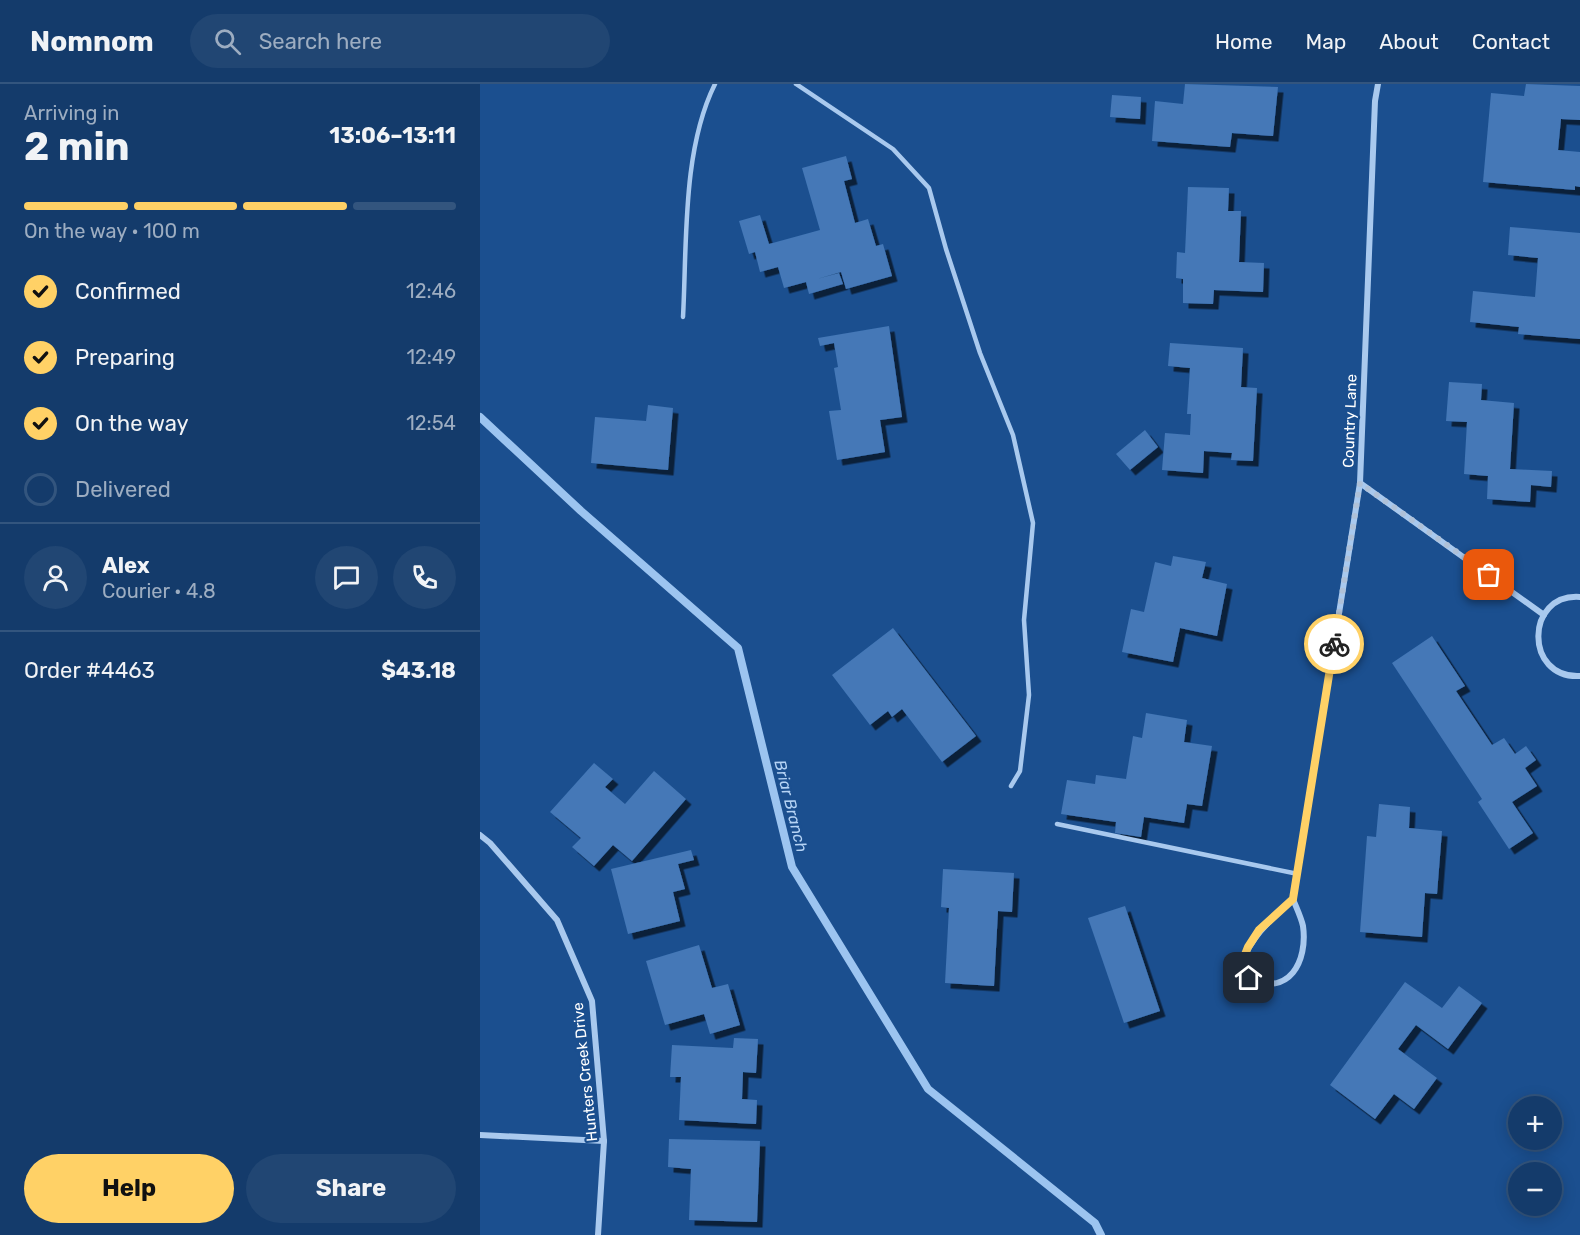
<!DOCTYPE html>
<html lang="en">
<head>
<meta charset="utf-8">
<style>
  body { margin:0; font-family:Rubik,sans-serif; background:#214673; color:#f1f3f6; height:100vh; display:flex; flex-direction:column; font-size:22px; white-space:nowrap }
  * { box-sizing:border-box; margin:0 }
  p { font-size:20px; color:#9dadc1 }
  .icon { flex:none; width:33px; height:33px; fill:none; stroke:currentColor; stroke-width:2; stroke-linecap:round; stroke-linejoin:round }
  .map { position:relative; flex:1; overflow:hidden }
  .sheet { display:flex; flex-direction:column; background:#143b6b; width:480px }
  .sheet>* { flex:none }
  .fabs { position:absolute; left:1028px; top:1012px; display:grid; gap:12px }
  .fabs a { display:grid; place-items:center; width:54px; height:54px; border-radius:50%; background:#143b6b; box-shadow:0 3px 15px #0003,0 0 0 2px #33557e; font-size:30px }
  .pin { position:absolute; display:grid; place-items:center; width:51px; height:51px; color:#fff; margin:-26px; border-radius:12px; box-shadow:0 3px 9px #0006 }
  .courier { position:absolute; display:grid; place-items:center; width:60px; height:60px; margin:-30px; border:4px solid #ffd166; border-radius:50%; background:#fff; color:#222; box-shadow:0 2px 8px #0007 }
  .head em { font-style:normal; font-weight:700 }
  .head div { display:flex; flex-direction:column-reverse }
  .head { display:flex; align-items:center; justify-content:space-between; height:102px; padding:0 24px }
  h1 { font-size:39px; font-weight:700; line-height:45px }
  .bar { display:grid; grid-template-columns:repeat(4,1fr); gap:9px 6px; align-content:center; height:72px; padding:0 24px }
  .bar i { height:8px; border-radius:4px; background:#33557e }
  .bar .selected { background:#ffd166 }
  .bar p { grid-column:span 4 }
  .line { display:flex; align-items:center; gap:15px; padding:0 24px; border-top:2px solid #33557e }
  .line div { flex:1 }
  .round { display:grid; place-items:center; flex:none; width:63px; height:63px; border-radius:32px; background:#214673 }
  ol { padding:0 24px; list-style:none }
  li { display:flex; align-items:center; gap:18px; height:66px }
  li p { margin-inline-start:auto }
  li .icon { padding:6px; border-radius:50%; background:#ffd166; color:#111; stroke-width:4 }
  li:last-child { color:#9dadc1 }
  li i { width:33px; height:33px; border:3px solid #33557e; border-radius:50% }
  .action { display:flex; gap:12px; margin-top:auto; padding:12px 24px }
  .action a { flex:1; height:69px; border-radius:36px; background:#ffd166; color:#111; font-size:24px; font-weight:700; line-height:69px; text-align:center }
  .action a+a { background:#214673; color:#f1f3f6 }
  header { display:flex; align-items:center; gap:36px; box-sizing:border-box; height:84px; padding:0 30px; background:#143b6b; border-bottom:2px solid #33557e }
  header strong { font-size:28px }
  nav { display:flex; gap:33px; margin-inline-start:auto; font-size:21px }
  .search { width:420px; height:54px; background:#214673; display:flex; align-items:center; gap:15px; box-sizing:border-box; padding:0 21px; border-radius:33px; color:#9dadc1; font-size:22px }
  main { display:flex; flex:1; min-height:0 }
  .map>svg:first-child { display:block }
</style>
</head>
<body>
<header>
<strong>Nomnom</strong>
<div class="search"><svg class="icon" aria-label="search" viewBox="0 0 24 24"><circle cx="10" cy="10" r="6"/><path d="M15 15l6 6"/></svg>Search here</div>
<nav><a>Home</a><a>Map</a><a>About</a><a>Contact</a></nav>
</header>
<main>
<section class="sheet">
<div class="head"><div><h1>2 min</h1><p>Arriving in</p></div><em>13:06–13:11</em></div>
<div class="bar"><i class="selected"></i><i class="selected"></i><i class="selected"></i><i></i><p>On the way · 100 m</p></div>
<ol>
<li><svg class="icon" aria-label="check" viewBox="0 0 24 24"><path d="M5 12l5 5 9-10"/></svg>Confirmed<p>12:46</p></li>
<li><svg class="icon" aria-label="check" viewBox="0 0 24 24"><path d="M5 12l5 5 9-10"/></svg>Preparing<p>12:49</p></li>
<li><svg class="icon" aria-label="check" viewBox="0 0 24 24"><path d="M5 12l5 5 9-10"/></svg>On the way<p>12:54</p></li>
<li><i></i>Delivered</li>
</ol>
<div class="line" style="height:108px"><a class="round"><svg class="icon" aria-label="person" viewBox="0 0 24 24"><circle cx="12" cy="8" r="4"/><path d="M4 21q1-7 8-7t8 7"/></svg></a><div><b>Alex</b><p>Courier · 4.8</p></div><a class="round"><svg class="icon" aria-label="chat" viewBox="0 0 24 24"><path d="M4 5h16v11H9l-5 4z"/></svg></a><a class="round"><svg class="icon" aria-label="phone" viewBox="0 0 24 24"><path d="M5 4h4l2 5-3 2q2 4 5 5l2-3 5 2v4C11 20 4 13 5 4z"/></svg></a></div>
<div class="line" style="height:78px"><div>Order #4463</div><b>$43.18</b></div>
<div class="action"><a>Help</a><a>Share</a></div>
</section>
<div class="map">
<svg width="1100" height="1151" viewBox="0 0 1100 1151">
  <defs>
    <filter id="shadow"><feDropShadow dx="5.5" dy="5.5" stdDeviation="0" flood-color="#0009"/></filter>
  </defs>
  <rect width="100%" height="100%" fill="#1b4f8f"/>
  <g fill="none" stroke-linecap="round" stroke-linejoin="round">
    <path stroke="#9cc4f0" stroke-width="8" d="M0,333L101,427L258,564L312,783L448,1005L615,1139L621,1151"/>
  </g>
  <g fill="#4478b7" filter="url(#shadow)">
    <path d="M705,0L798,3L793,52L752,49L750,63L672,57L675,17L703,20Z"/>
    <path d="M1046,0L1100,2V36L1081,35L1078,66L1100,68V103L1095,102V106L1003,98L1011,9L1044,12Z"/>
    <path d="M632,11L661,13L660,35L630,33Z"/>
    <path d="M366,72L372,95L364,97L375,139L388,135L396,162L403,160L412,192L366,205L361,188L337,195L359,189L363,200L329,210L326,198L304,204L298,183L280,188L275,168L269,170L259,137L280,131L289,160L340,146L322,84Z"/>
    <path d="M708,103L749,104L748,127H761L759,178L784,179L783,208L734,206L733,220L703,219V195L696,194L697,168L705,169Z"/>
    <path d="M1030,143L1100,149V255L1038,250L1039,243L990,238L993,207L1055,213L1058,174L1028,171Z"/>
    <path d="M409,242L422,333L400,336L405,368L357,376L349,327L361,326L354,284L358,283L354,259L340,262L338,254Z"/>
    <path d="M690,259L763,264L761,303L777,304L773,377L751,376L752,369L724,367L723,389L682,386L685,349L710,351L711,330H707L710,284L688,282Z"/>
    <path d="M969,298L1002,300L1001,316L1034,319L1030,385L1072,387L1071,403L1051,401L1050,418L1007,415L1008,392L984,390L987,338L966,337Z"/>
    <path d="M168,321L193,324L188,386L111,379L115,333L166,337Z"/>
    <path d="M665,346L678,363L650,386L636,370Z"/>
    <path d="M693,472L726,478L722,494L747,500L737,552L700,544L693,578L642,568L651,525L664,528L675,478L691,482Z"/>
    <path d="M413,544L496,652L462,678L422,625L412,633L408,627L390,641L352,591Z"/>
    <path d="M952,552L985,602L976,607L1012,661L1024,654L1035,670L1046,662L1056,676L1045,684L1057,702L1032,718L1053,749L1029,765L998,718L1002,715L912,579Z"/>
    <path d="M666,629L707,636L704,658L732,662L722,722L707,720L704,739L664,733L661,753L635,749L636,738L581,730L587,696L615,700L616,691L646,695L653,652L662,654Z"/>
    <path d="M114,679L133,695L125,703L145,720L174,687L206,715L152,777L133,761L114,782L92,763L101,754L70,728Z"/>
    <path d="M899,720L930,723L929,744L962,747L957,810L945,809L942,853L880,848L887,752L896,753Z"/>
    <path d="M211,766L214,776L198,780L205,805L193,808L200,837L148,850L131,785Z"/>
    <path d="M463,785L534,789L532,828L518,827L514,902L465,899L469,824L461,823Z"/>
    <path d="M645,822L680,927L644,939L608,834Z"/>
    <path d="M219,861L232,904L248,900L260,941L230,950L224,930L185,941L166,877Z"/>
    <path d="M925,898L962,924L979,902L1002,919L968,965L936,941L918,965L957,994L934,1025L914,1010L895,1035L850,1001Z"/>
    <path d="M254,954L278,955L276,989L263,988L262,1015L277,1016L276,1040L199,1036L201,993H190L192,961L253,964Z"/>
    <path d="M189,1055L280,1057L277,1138L209,1136L211,1085L188,1083Z"/>
  </g>
  <g fill="none" stroke-linecap="round" stroke-linejoin="round">
    <g stroke="#a9c9ee" stroke-width="4.5">
      <path d="M316,0L413,65L449,104L466,165L500,269L533,351L553,439L544,536L549,611L540,687L531,702"/>
      <path d="M203,233C207,160 202,66 235,0"/>
      <path d="M577,740L818,790"/>
    </g>
    <g stroke="#a9c9ee" stroke-width="6">
      <path d="M880,399L1064,531"/>
      <path d="M1100,513C1045,509 1044,595 1100,592"/>
      <path d="M0,751L10,759L77,836L112,917L124,1057L118,1151"/>
      <path d="M813,815C792,835 773,850 762,878L769,894C809,914 828,877 823,842C821,833 816,823 813,815L880,399L895,17L898,0"/>
      <path d="M0,1051L124,1057"/>
    </g>
  </g>
  <g fill="none" stroke-linecap="round" stroke-linejoin="round">
    <path stroke="#afc1d8" stroke-width="6" stroke-dasharray="0 10.8" d="M854,560L880,399L1009,491"/>
    <path stroke="#ffd166" stroke-width="8" d="M769,894L762,878L768,863L779,846L813,815L854,560"/>
  </g>
  <g text-anchor="middle" dominant-baseline="central" stroke-width="4.5" stroke-linejoin="round" paint-order="stroke">
    <g font-size="15" fill="#fff" stroke="#1b4f8f">
      <text transform="translate(870 337) rotate(-88)">Country Lane</text>
      <text transform="translate(105 988) rotate(-96)">Hunters Creek Drive</text>
    </g>
    <g font-size="16" font-style="italic" fill="#b5d3f5" stroke="#1b4f8f">
      <text transform="translate(311 722) rotate(76)">Briar Branch</text>
    </g>
  </g>
</svg>
<div class="fabs">
<a>+</a>
<a>−</a>
</div>
<div class="pin" style="left:1009px;top:491px;background:#ea580c"><svg class="icon" aria-label="bag" viewBox="0 0 24 24"><path d="M5 8h14l-1 12H6zM9 8a3 3 0 0 1 6 0"/></svg></div>
<div class="pin" style="left:769px;top:894px;background:#1f2937"><svg class="icon" aria-label="home" viewBox="0 0 24 24"><path d="M3 11l9-7 9 7M6 9v11h12V9"/></svg></div>
<div class="courier" style="left:854px;top:560px"><svg class="icon" aria-label="bike" viewBox="0 0 24 24"><circle cx="6" cy="16" r="4"/><circle cx="18" cy="16" r="4"/><path d="M6 16l4-8h5l3 8M10 8l3 8H6M13 5h3"/></svg></div>
</div>
</main>
</body>
</html>
